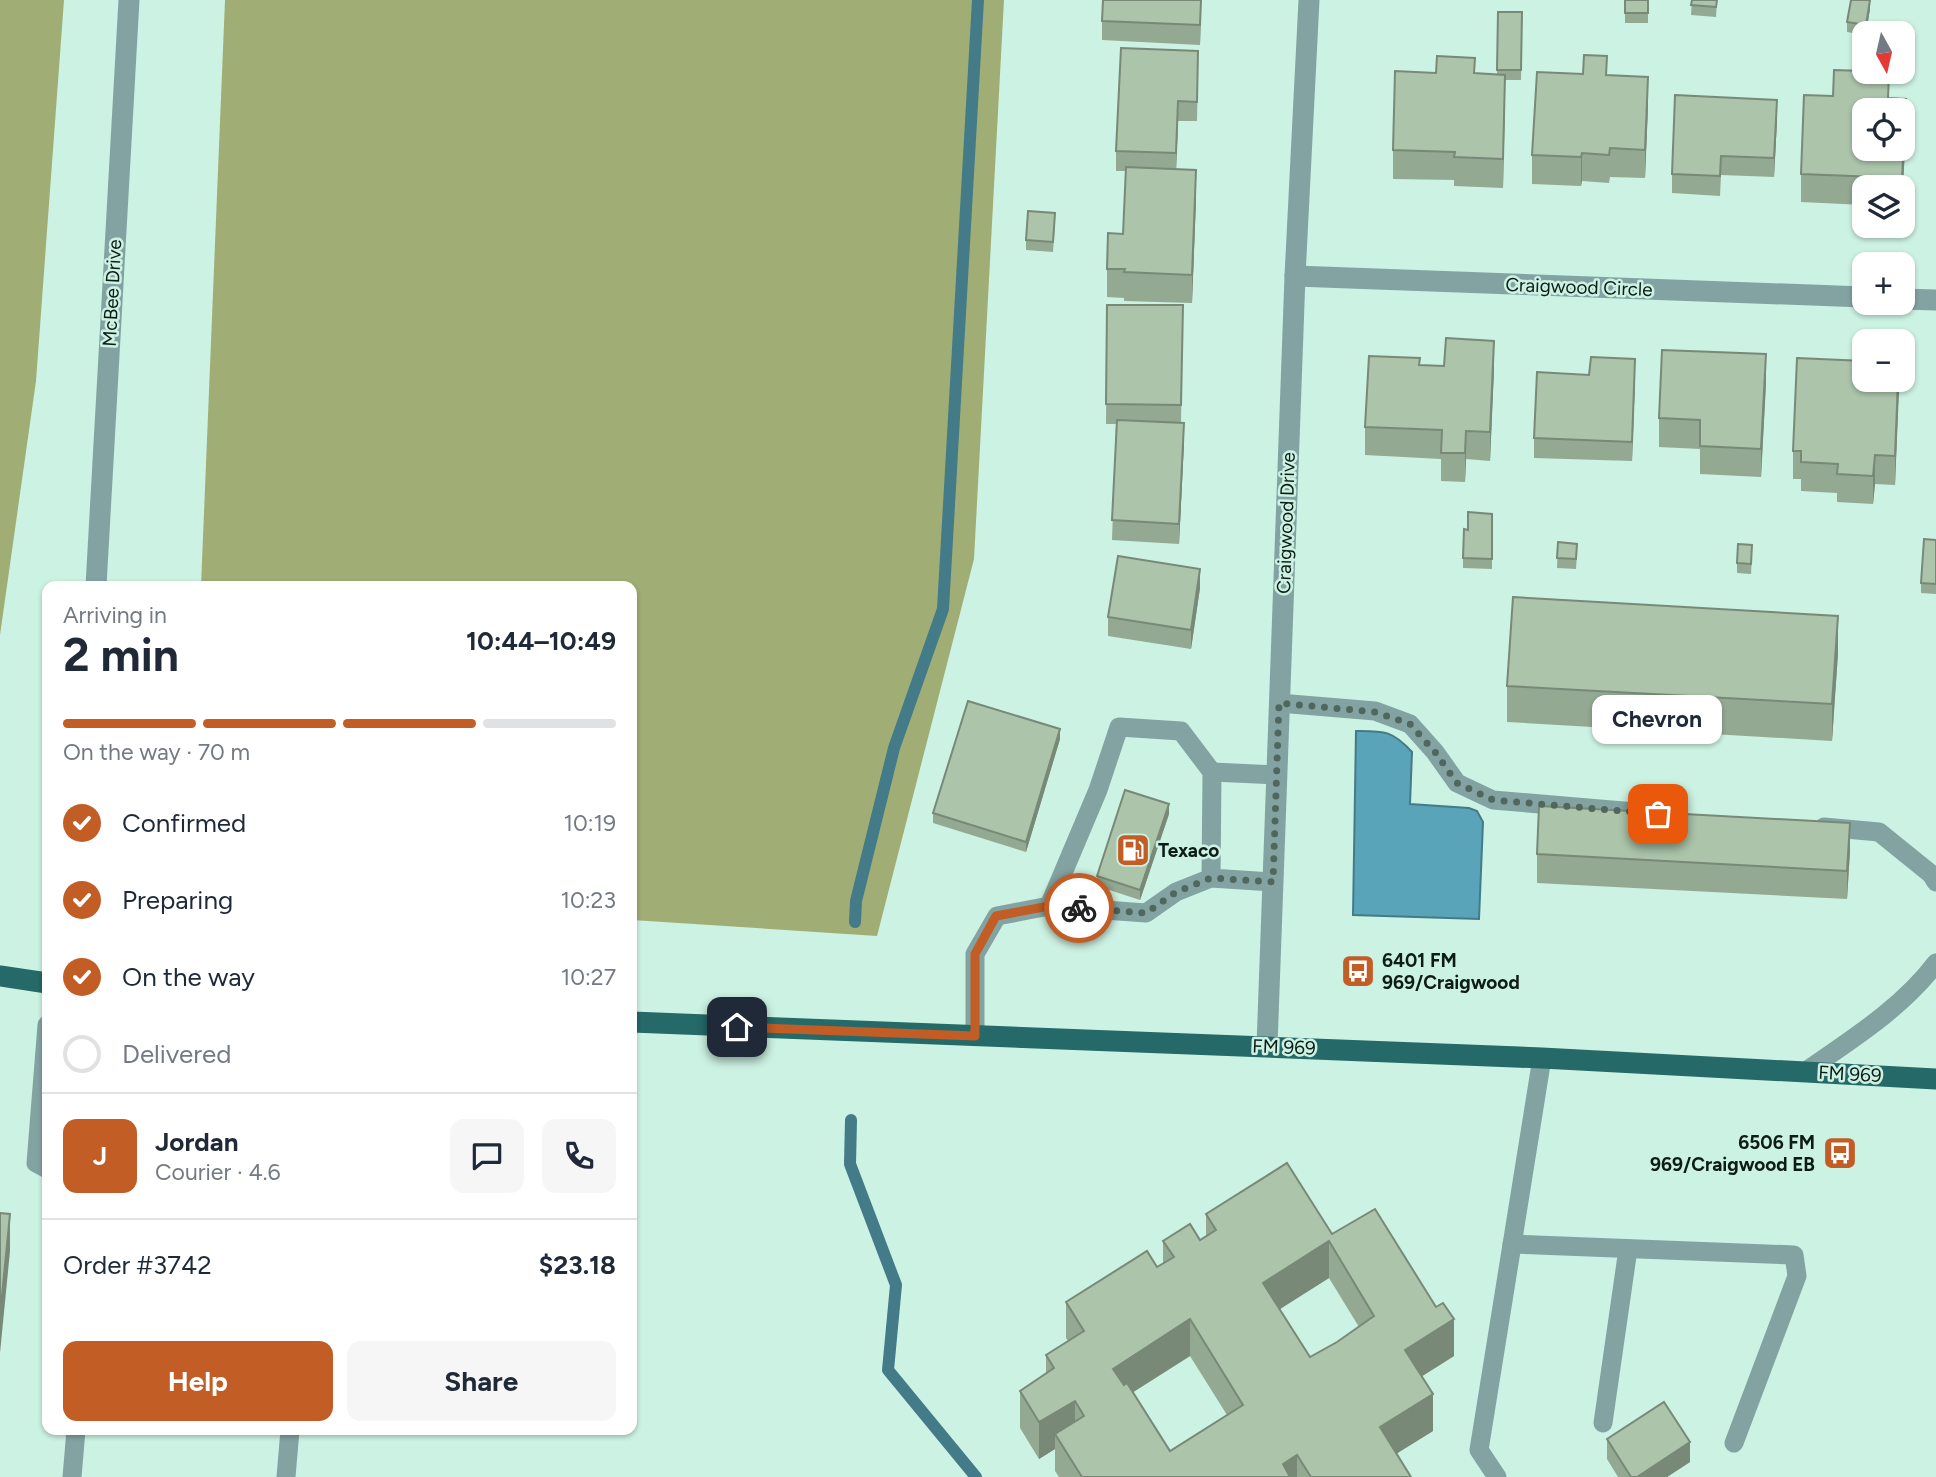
<!DOCTYPE html>
<html lang="en">
<head>
<meta charset="utf-8">
<style>
  body { margin:0; font-family:Figtree,sans-serif; background:#f6f6f7; color:#1f2937; height:100vh; display:flex; flex-direction:column; font-size:26px; white-space:nowrap }
  * { box-sizing:border-box; margin:0 }
  p { font-size:23px; color:#747a83 }
  .icon { flex:none; width:38px; height:38px; fill:none; stroke:currentColor; stroke-width:2; stroke-linecap:round; stroke-linejoin:round }
  .map { position:relative; flex:1; overflow:hidden }
  .panel { position:absolute; left:42px; top:581px; width:595px; height:854px; display:flex; flex-direction:column; background:#fff; border-radius:14px; box-shadow:0 2px 5px #0004 }
  .panel>* { flex:none }
  .needle { width:46px; rotate:172deg }
  .buttons { position:absolute; left:1852px; top:21px; display:grid; gap:14px }
  .buttons a { display:grid; place-items:center; width:63px; height:63px; border-radius:14px; background:#fff; box-shadow:0 2px 5px #0004; font-size:35px }
  .pin { position:absolute; display:grid; place-items:center; width:60px; height:60px; color:#fff; margin:-30px; border-radius:14px; box-shadow:0 4px 10px #0006 }
  .courier { position:absolute; display:grid; place-items:center; width:70px; height:70px; margin:-35px; border:5px solid #c15d25; border-radius:50%; background:#fff; color:#222; box-shadow:0 2px 9px #0007 }
  .bubble { position:absolute; height:49px; border-radius:14px; background:#fff; box-shadow:0 2px 5px #0004; font-size:23px; font-weight:700; line-height:49px; text-align:center }
  .head em { font-style:normal; font-weight:700 }
  .head div { display:flex; flex-direction:column-reverse }
  .head { display:flex; align-items:center; justify-content:space-between; height:119px; padding:0 21px }
  h1 { font-size:46px; font-weight:700; line-height:52px }
  .bar { display:grid; grid-template-columns:repeat(4,1fr); gap:10px 7px; align-content:center; height:84px; padding:0 21px }
  .bar i { height:9px; border-radius:5px; background:#e0e1e3 }
  .bar .on { background:#c15d25 }
  .bar p { grid-column:span 4 }
  .line { display:flex; align-items:center; gap:18px; padding:0 21px; border-top:2px solid #e0e1e3 }
  .line div { flex:1 }
  .round { display:grid; place-items:center; flex:none; width:74px; height:74px; border-radius:14px; background:#f6f6f7 }
  ol { padding:0 21px; list-style:none }
  li { display:flex; align-items:center; gap:21px; height:77px }
  li p { margin-inline-start:auto }
  li .icon { padding:7px; border-radius:50%; background:#c15d25; color:#fff; stroke-width:4 }
  li:last-child { color:#747a83 }
  li i { width:38px; height:38px; border:4px solid #e0e1e3; border-radius:50% }
  .action { display:flex; gap:14px; margin-top:auto; padding:14px 21px }
  .action a { flex:1; height:80px; border-radius:14px; background:#c15d25; color:#fff; font-size:28px; font-weight:700; line-height:80px; text-align:center }
  .action a+a { background:#f6f6f7; color:#1f2937 }
  .map>svg:first-child { display:block }
</style>
</head>
<body>
<div class="map">
<svg width="1936" height="1477" viewBox="0 0 1936 1477">
  <rect width="100%" height="100%" fill="#ccf2e3"/>
  <g fill="#a0ae75">
    <path d="M0,0H64L36,381L0,635Z"/>
    <path d="M225,0H1004L974,559L877,936L632,920V586H201Z"/>
  </g>
  <path fill="#5aa4b9" stroke="#437b88" stroke-width="2" d="M1356,731C1384,731 1392,730 1412,752L1410,804L1469,808L1477,811L1483,822L1479,919L1353,915Z"/>
  <g fill="none" stroke-linecap="round" stroke-linejoin="round">
    <g stroke="#437b88" stroke-width="12">
      <path d="M855,922L856,901L894,748L943,609L978,0"/>
      <path d="M851,1120L850,1164L896,1285L888,1370L976,1477"/>
    </g>
    <g stroke="#83a3a2" stroke-width="19">
      <path d="M1279,703L1375,711L1410,724L1435,752L1457,783L1493,800L1647,813"/>
      <path d="M1212,772L1277,775"/>
      <path d="M1824,827L1879,832L1931,874L1936,882"/>
      <path d="M1211,878L1212,772L1181,731L1119,727L1098,790L1049,906L1146,913L1176,892L1211,878L1273,882"/>
      <path d="M47,1025L36,1163L47,1169"/>
      <path d="M975,1036V954L997,916L1049,906"/>
      <path d="M1806,1071C1852,1039 1902,1008 1936,963"/>
      <path d="M1512,1244L1794,1255L1797,1276L1734,1443"/>
      <path d="M1603,1423L1628,1249"/>
      <path d="M72,1477L76,1430"/>
      <path d="M286,1477L290,1430"/>
      <path d="M1497,1477L1479,1450L1542,1058"/>
    </g>
    <g stroke="#83a3a2" stroke-width="21">
      <path d="M1295,276L1864,297"/>
      <path d="M1902,299L1936,300"/>
      <path d="M96,586L129,0"/>
      <path d="M1267,1046L1295,276L1309,0"/>
    </g>
    <g stroke="#256968" stroke-width="21">
      <path d="M0,976L47,983"/>
      <path d="M632,1022L1542,1058L1936,1079"/>
    </g>
  </g>
  <g fill="#93a992" fill-rule="evenodd">
    <rect x="1625" y="0" width="23" height="23"/>
    <path d="M1692,0H1717L1716,17L1691,15Z"/>
    <path d="M1870,9L1866,33H1864V35L1847,32V22Z"/>
    <path d="M1201,10L1200,45L1102,40V21Z"/>
    <path d="M1498,12H1522L1521,80H1505L1503,188L1454,186V180L1393,179V150L1436,73L1497,74Z"/>
    <path d="M1198,71L1197,121H1178L1176,169L1196,199L1192,303L1124,301V298L1107,297V269L1123,234L1126,171H1116V151Z"/>
    <path d="M1607,75L1648,106L1645,178L1610,177L1609,183L1582,181L1581,186L1532,184V155Z"/>
    <path d="M1889,98L1906,128L1902,206V187H1864V205L1801,202V174Z"/>
    <path d="M1777,120L1774,177L1721,175L1720,196L1672,193V174Z"/>
    <path d="M1055,223L1053,252L1026,250V240Z"/>
    <path d="M1107,305H1183L1181,423L1184,442L1179,544L1112,540L1116,424H1106Z"/>
    <path d="M1420,365L1494,369L1490,461L1466,459L1465,482L1441,481V459L1365,455V427Z"/>
    <path d="M1635,379L1632,461L1534,458V438Z"/>
    <path d="M1899,380L1895,485L1875,484L1873,504L1837,502V493L1801,491V479H1793V451Z"/>
    <path d="M1766,383L1761,477L1700,474V449L1659,447V418Z"/>
    <path d="M1936,540V594L1921,593V583Z"/>
    <path d="M1558,542L1577,554L1576,569L1557,568Z"/>
    <path d="M1752,555L1751,574L1737,573V563Z"/>
    <path d="M1463,558L1492,559V569L1463,568Z"/>
    <path d="M1200,588L1191,649L1108,636V617Z"/>
    <path d="M1838,653L1832,741L1507,722V686Z"/>
    <path d="M1060,739L1026,852L933,823V813Z"/>
    <path d="M1169,814L1140,900L1097,886V876Z"/>
    <path d="M1850,851L1847,899L1537,883V854Z"/>
    <path d="M1206,1214L1332,1234L1454,1356L1422,1376L1433,1431L1397,1453L1411,1477H1059L1055,1471V1449L1039,1459L1020,1428V1391L1046,1374V1355L1068,1341L1066,1338V1302L1157,1267L1163,1264V1241L1200,1240L1206,1236ZM1329,1278L1359,1327L1337,1342L1310,1357L1279,1309ZM1190,1356L1227,1415L1170,1451L1133,1392Z"/>
    <path d="M1607,1439L1690,1462L1667,1477H1618L1607,1459Z"/>
  </g>
  <g fill="#788977">
    <path d="M1201,0V10L1200,45V25Z"/>
    <path d="M1870,0V9L1866,33V25Z"/>
    <path d="M1505,75V103L1503,188V159Z"/>
    <path d="M1648,77V106L1645,178V150Z"/>
    <path d="M1906,99V128L1902,206V178Z"/>
    <path d="M1777,100V120L1774,177V158Z"/>
    <path d="M1178,101V121L1176,173V153Z"/>
    <path d="M1582,153V181L1581,186V157Z"/>
    <path d="M1196,170V199L1192,303V275Z"/>
    <path d="M1494,341V369L1490,461V432Z"/>
    <path d="M1766,354V383L1761,477V449Z"/>
    <path d="M1635,359V379L1632,461V442Z"/>
    <path d="M1898,380L1899,391L1895,485V456Z"/>
    <path d="M1184,423V442L1179,544V524Z"/>
    <path d="M1466,431V459L1465,482V453Z"/>
    <path d="M1875,455V484L1873,504V476Z"/>
    <path d="M1200,569V588L1191,649V630Z"/>
    <path d="M1838,616V653L1832,741V704Z"/>
    <path d="M1060,729V739L1026,852V842Z"/>
    <path d="M1169,804V814L1140,900V890Z"/>
    <path d="M1850,823V851L1847,899V871Z"/>
    <path d="M10,1214V1251L0,1353V1316Z"/>
    <path d="M1329,1241V1278L1263,1320V1283Z"/>
    <path d="M1190,1319V1356L1113,1405V1369Z"/>
    <path d="M1454,1319V1356L1405,1387V1350Z"/>
    <path d="M1433,1394V1431L1380,1464V1427Z"/>
    <path d="M1075,1401V1437L1055,1434V1449L1039,1459V1422Z"/>
    <path d="M1690,1442V1462L1667,1477H1637Z"/>
    <path d="M1297,1455V1477H1283V1464Z"/>
  </g>
  <g fill="#abc4aa" stroke="#788977" stroke-width="2" fill-rule="evenodd">
    <path d="M1103,0H1201L1200,25L1102,21Z"/>
    <rect x="1625" y="0" width="23" height="13"/>
    <path d="M1692,0H1717L1716,7L1691,5Z"/>
    <path d="M1851,0H1870L1866,25L1847,22Z"/>
    <path d="M1498,12H1522L1521,70H1497Z"/>
    <path d="M1121,48L1198,51L1197,102L1178,101L1176,153L1116,151Z"/>
    <path d="M1584,55L1607,56L1606,75L1648,77L1645,150L1610,148L1609,155L1582,153L1581,157L1532,155L1537,72L1583,74Z"/>
    <path d="M1437,56L1475,58L1474,73L1505,75L1503,159L1454,157L1455,152L1393,150L1395,71L1436,73Z"/>
    <path d="M1834,70L1864,71V72H1889L1888,98L1906,99L1902,178L1801,174L1804,95L1833,96ZM1864,110H1902V149H1864Z"/>
    <path d="M1675,95L1777,100L1774,158L1721,156L1720,176L1672,174Z"/>
    <path d="M1126,167L1196,170L1192,275L1124,272L1125,269H1107L1108,233L1123,234Z"/>
    <path d="M1028,211L1055,213L1053,242L1026,240Z"/>
    <path d="M1107,305H1183L1181,405L1106,404Z"/>
    <path d="M1446,338L1494,341L1490,432L1466,431L1465,453H1441L1442,430L1365,427L1369,356L1420,358L1419,365L1444,366Z"/>
    <path d="M1662,350L1766,354L1761,449L1700,446V420L1659,418Z"/>
    <path d="M1591,357L1635,359L1632,442L1534,438L1537,372L1589,375Z"/>
    <path d="M1797,358L1864,361V380H1898L1895,456L1875,455L1873,476L1837,474L1838,464L1801,462V451H1793Z"/>
    <path d="M1117,420L1184,423L1179,524L1112,520Z"/>
    <path d="M1468,512L1492,514V559L1463,558L1464,529L1468,530Z"/>
    <path d="M1924,539L1936,540V584L1921,583Z"/>
    <path d="M1558,542L1577,544L1576,559L1557,558Z"/>
    <path d="M1738,544L1752,545L1751,564L1737,563Z"/>
    <path d="M1118,556L1200,569L1191,630L1108,617Z"/>
    <path d="M1513,597L1838,616L1832,704L1507,686Z"/>
    <path d="M968,701L1060,729L1026,842L933,813Z"/>
    <path d="M1125,790L1169,804L1140,890L1097,876Z"/>
    <path d="M1539,806L1850,823L1847,871L1537,854Z"/>
    <path d="M1287,1163L1332,1234L1375,1209L1436,1307L1443,1303L1454,1319L1405,1350L1433,1394L1380,1427L1411,1477H1311L1297,1455L1283,1464L1290,1477H1082L1055,1434L1084,1416L1075,1401L1039,1422L1020,1391L1054,1368L1046,1355L1084,1331L1066,1302L1147,1251L1157,1267L1174,1257L1163,1241L1190,1224L1200,1240L1216,1230L1206,1214ZM1329,1241L1374,1316L1337,1342L1310,1357L1263,1283ZM1190,1319L1243,1405L1170,1451L1127,1383L1124,1385L1113,1369Z"/>
    <path d="M0,1213L10,1214L0,1316Z"/>
    <path d="M1664,1402L1690,1442L1637,1477H1631L1607,1439Z"/>
  </g>
  <g fill="none" stroke-linecap="round" stroke-linejoin="round">
    <path stroke="#50675e" stroke-width="7" stroke-dasharray="0 12.6" d="M1079,908L1146,913L1176,892L1211,878L1273,882L1279,703L1375,712L1410,724L1435,752L1457,783L1493,800L1658,814"/>
    <path stroke="#c15d25" stroke-width="9" d="M737,1027L975,1036V954L996,916L1049,906L1079,908"/>
  </g>
  <defs>
    <g id="fuel-square" transform="scale(1.75)"><rect x="-9" y="-9" width="18" height="18" rx="4" fill="#c15d25" stroke="#ccf2e3"/><path d="M-5.5-6h7V0h2V4h1.3V-2.5L3-4.5l.8-.8L6-3V5H2.5V1h-1V6h-7ZM-4.2-4.7v3.2H.2V-4.7Z" fill="#fff"/></g>
    <g id="bus-square" transform="scale(1.75)"><rect x="-9" y="-9" width="18" height="18" rx="4" fill="#c15d25" stroke="#ccf2e3"/><path d="M-5-6H5V4H4V6H2V4H-2V6H-4V4H-5ZM-3.5-4V0h7V-4ZM-3.5 1.2v1.5H-2V1.2ZM2 1.2v1.5H3.5V1.2Z" fill="#fff"/></g>
  </defs>
  <g fill-rule="evenodd">
    <use href="#fuel-square" x="1133" y="850"/>
    <use href="#bus-square" x="1358" y="971"/>
    <use href="#bus-square" x="1840" y="1153"/>
  </g>
  <g text-anchor="middle" dominant-baseline="central" stroke-width="5" stroke-linejoin="round" paint-order="stroke">
    <g font-size="19" fill="#0e1c16" stroke="#ccf2e3">
      <text transform="translate(1579 287) rotate(2)">Craigwood Circle</text>
      <text transform="translate(112 293) rotate(-87)">McBee Drive</text>
      <text transform="translate(1286 523) rotate(-88)">Craigwood Drive</text>
      <text transform="translate(1284 1047) rotate(2)">FM 969</text>
      <text transform="translate(1850 1074) rotate(3)">FM 969</text>
    </g>
    <g font-size="19" font-weight="bold" fill="#0e1c16" stroke="#ccf2e3" text-anchor="start">
      <text x="1158" y="850">Texaco</text>
      <text x="1382" y="960">6401 FM<tspan x="1382" dy="22">969/Craigwood</tspan></text>
      <text x="1815" y="1142" text-anchor="end">6506 FM<tspan x="1815" dy="22">969/Craigwood EB</tspan></text>
    </g>
  </g>
</svg>
<div class="buttons">
<a><svg class="needle" viewBox="-14 -14 28 28"><path d="M0-13l5 13h-10z" fill="#e53935"/><path d="M0 13l5-13h-10z" fill="#747a83"/></svg></a>
<a><svg class="icon" aria-label="locate" viewBox="0 0 24 24"><circle cx="12" cy="12" r="6"/><path d="M12 2v4M12 18v4M2 12h4M18 12h4"/></svg></a>
<a><svg class="icon" aria-label="layers" viewBox="0 0 24 24"><path d="M12 4l9 5-9 5-9-5zM3 14l9 5 9-5"/></svg></a>
<a>+</a>
<a>−</a>
</div>
<div class="pin" style="left:1658px;top:814px;background:#ea580c"><svg class="icon" aria-label="bag" viewBox="0 0 24 24"><path d="M5 8h14l-1 12H6zM9 8a3 3 0 0 1 6 0"/></svg></div>
<div class="pin" style="left:737px;top:1027px;background:#1f2937"><svg class="icon" aria-label="home" viewBox="0 0 24 24"><path d="M3 11l9-7 9 7M6 9v11h12V9"/></svg></div>
<div class="courier" style="left:1079px;top:908px"><svg class="icon" aria-label="bike" viewBox="0 0 24 24"><circle cx="6" cy="16" r="4"/><circle cx="18" cy="16" r="4"/><path d="M6 16l4-8h5l3 8M10 8l3 8H6M13 5h3"/></svg></div>
<div class="bubble" style="left:1592px;top:695px;width:130px">Chevron</div>
<section class="panel">
<div class="head"><div><h1>2 min</h1><p>Arriving in</p></div><em>10:44–10:49</em></div>
<div class="bar"><i class="on"></i><i class="on"></i><i class="on"></i><i></i><p>On the way · 70 m</p></div>
<ol>
<li><svg class="icon" aria-label="check" viewBox="0 0 24 24"><path d="M5 12l5 5 9-10"/></svg>Confirmed<p>10:19</p></li>
<li><svg class="icon" aria-label="check" viewBox="0 0 24 24"><path d="M5 12l5 5 9-10"/></svg>Preparing<p>10:23</p></li>
<li><svg class="icon" aria-label="check" viewBox="0 0 24 24"><path d="M5 12l5 5 9-10"/></svg>On the way<p>10:27</p></li>
<li><i></i>Delivered</li>
</ol>
<div class="line" style="height:126px"><b class="round" style="background:#c15d25;color:#fff">J</b><div><b>Jordan</b><p>Courier · 4.6</p></div><a class="round"><svg class="icon" aria-label="chat" viewBox="0 0 24 24"><path d="M4 5h16v11H9l-5 4z"/></svg></a><a class="round"><svg class="icon" aria-label="phone" viewBox="0 0 24 24"><path d="M5 4h4l2 5-3 2q2 4 5 5l2-3 5 2v4C11 20 4 13 5 4z"/></svg></a></div>
<div class="line" style="height:91px"><div>Order #3742</div><b>$23.18</b></div>
<div class="action"><a>Help</a><a>Share</a></div>
</section>
</div>
</body>
</html>
